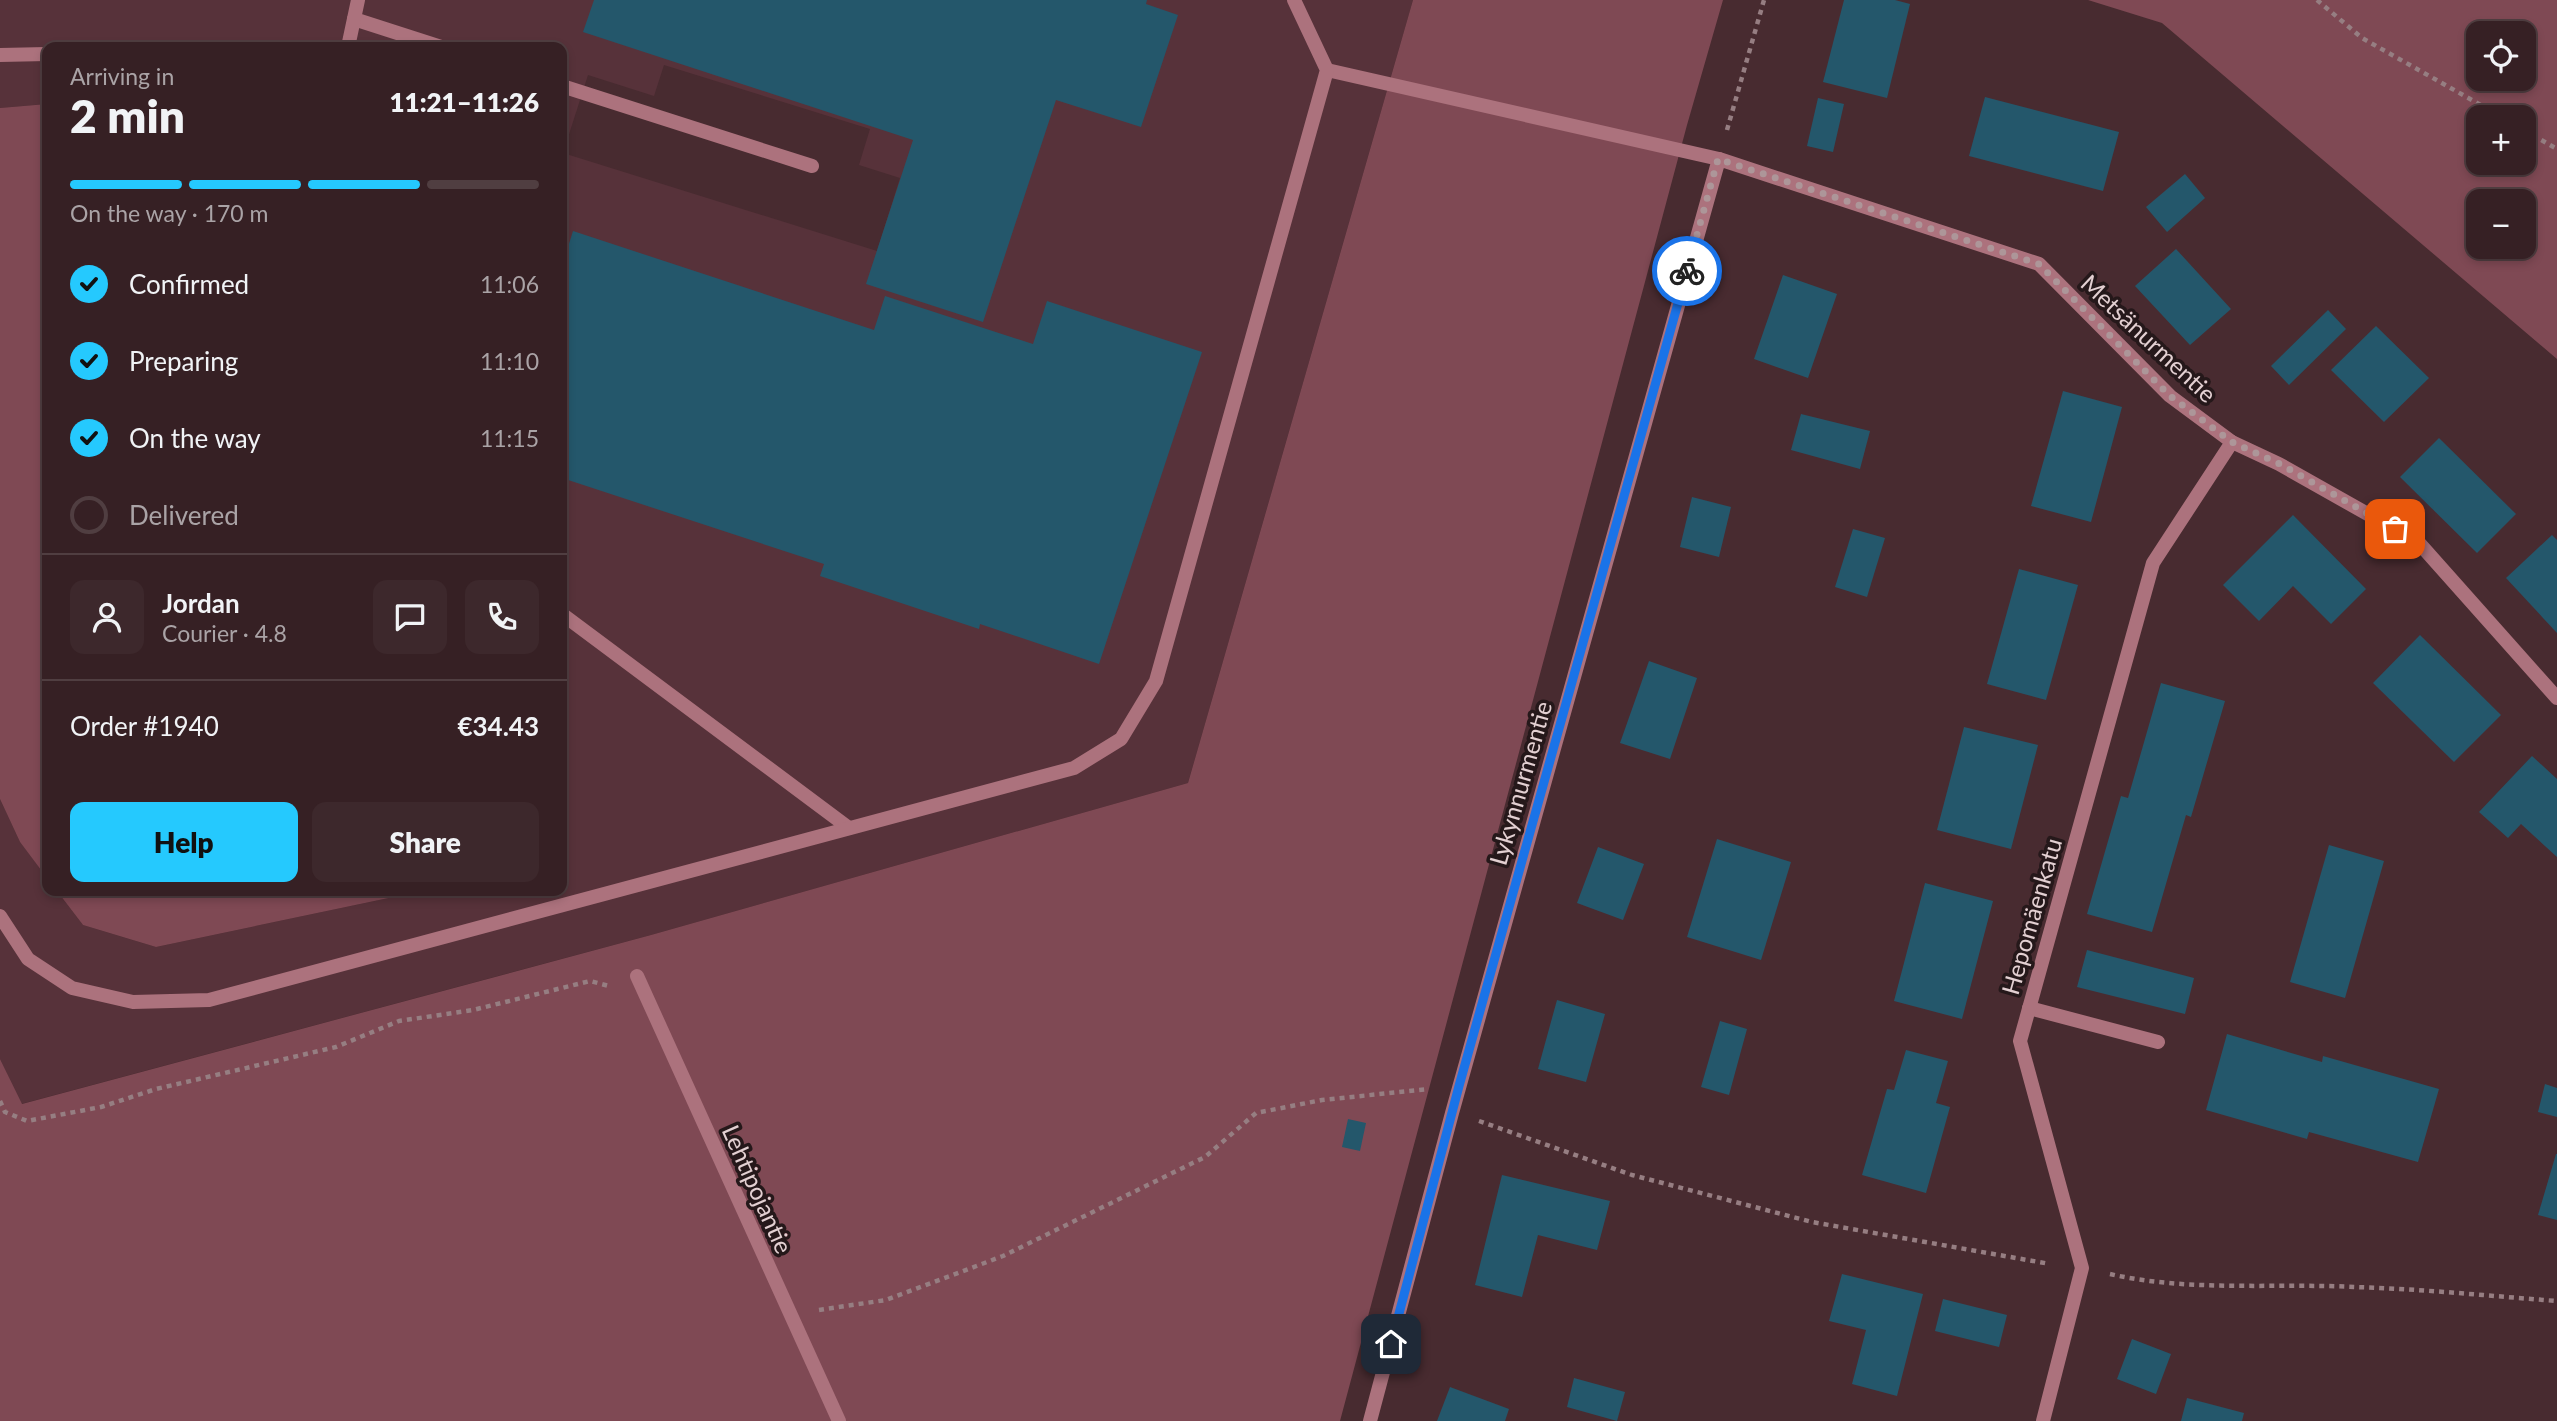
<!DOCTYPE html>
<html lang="en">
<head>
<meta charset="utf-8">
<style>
  body { margin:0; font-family:Lato,sans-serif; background:#3d282c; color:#f1f3f6; height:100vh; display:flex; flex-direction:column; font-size:26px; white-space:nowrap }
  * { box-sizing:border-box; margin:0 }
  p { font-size:23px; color:#aaa3a6 }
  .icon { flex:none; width:38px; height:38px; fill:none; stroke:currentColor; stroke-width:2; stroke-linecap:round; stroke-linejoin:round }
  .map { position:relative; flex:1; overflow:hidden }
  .drawer { position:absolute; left:42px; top:42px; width:525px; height:854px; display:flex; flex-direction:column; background:#362024; border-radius:14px; box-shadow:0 4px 10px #0003,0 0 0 2px #503e41 }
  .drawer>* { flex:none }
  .controls { position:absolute; left:2466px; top:21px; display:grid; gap:14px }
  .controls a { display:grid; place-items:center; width:70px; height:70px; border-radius:14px; background:#362024; box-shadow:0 4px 10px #0003,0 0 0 2px #503e41; font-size:35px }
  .pin { position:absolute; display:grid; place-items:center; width:60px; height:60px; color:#fff; margin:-30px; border-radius:14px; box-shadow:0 4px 10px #0006 }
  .courier { position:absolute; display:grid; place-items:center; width:70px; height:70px; margin:-35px; border:5px solid #1a73e8; border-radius:50%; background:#fff; color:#222; box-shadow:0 2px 9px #0007 }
  .overview em { font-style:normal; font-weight:800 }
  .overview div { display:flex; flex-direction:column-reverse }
  .overview { display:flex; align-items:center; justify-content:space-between; height:119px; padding:0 28px }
  h1 { font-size:46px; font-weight:800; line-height:52px }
  .bar { display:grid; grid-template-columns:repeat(4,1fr); gap:10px 7px; align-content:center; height:84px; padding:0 28px }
  .bar i { height:9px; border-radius:5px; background:#503e41 }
  .bar .current { background:#25c9fe }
  .bar p { grid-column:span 4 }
  .line { display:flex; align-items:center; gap:18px; padding:0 28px; border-top:2px solid #503e41 }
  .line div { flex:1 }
  .round { display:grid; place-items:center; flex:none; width:74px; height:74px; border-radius:14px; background:#3d282c }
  ol { padding:0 28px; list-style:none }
  li { display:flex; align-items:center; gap:21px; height:77px }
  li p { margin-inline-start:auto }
  li .icon { padding:7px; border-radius:50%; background:#25c9fe; color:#111; stroke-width:4 }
  li:last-child { color:#aaa3a6 }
  li i { width:38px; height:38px; border:4px solid #503e41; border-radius:50% }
  .cta { display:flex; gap:14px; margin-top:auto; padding:14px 28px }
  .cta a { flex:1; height:80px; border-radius:14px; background:#25c9fe; color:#111; font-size:28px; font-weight:800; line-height:80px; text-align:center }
  .cta a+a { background:#3d282c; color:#f1f3f6 }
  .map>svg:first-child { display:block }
</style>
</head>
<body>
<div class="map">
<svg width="2557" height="1421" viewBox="0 0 2557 1421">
  <rect width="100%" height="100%" fill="#482b30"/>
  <path fill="#57323a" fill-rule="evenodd" d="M0,0H1413L1188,783L651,935L21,1104L0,1059V799L20,842L47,878V891H57L83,925L156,947L422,891H562V47H47V104L0,108ZM664,65L870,129L859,165L900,178L877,251L563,153L588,75L654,96Z"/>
  <g fill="#7f4954" fill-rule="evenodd">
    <path d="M1413,0H1723L1687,125L1340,1421H0V1059L22,1104L651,935L1188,783Z"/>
    <path d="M2088,0H2557V359L2162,23ZM2524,33V79H2478V33ZM2524,117V163H2478V117ZM2478,201H2524V247H2478Z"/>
    <path d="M47,104V878L20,842L0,799V108Z"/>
    <path d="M57,891H422L156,947L83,925Z"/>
  </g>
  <g fill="#24576b">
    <path d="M594,0H1147L1146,4L1178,15L1141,127L1056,100L983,322L866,284L913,140L583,32Z"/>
    <path d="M1844,0H1895L1910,4L1887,98L1823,82Z"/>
    <path d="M1985,97L2119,132L2103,191L1969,156Z"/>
    <path d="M1818,98L1844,104L1833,152L1807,146Z"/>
    <path d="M2185,174L2205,198L2167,232L2146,207Z"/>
    <path d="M573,231L874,330L885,296L1033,344L1047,301L1202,352L1099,664L980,624L979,629L820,576L824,564L562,478V266Z"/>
    <path d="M2176,249L2231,309L2190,345L2135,286Z"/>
    <path d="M1783,275L1837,294L1808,378L1754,359Z"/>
    <path d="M2328,310L2346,329L2289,385L2271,366Z"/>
    <path d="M2376,326L2429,378L2384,422L2331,370Z"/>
    <path d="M2063,391L2122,407L2091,522L2031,506Z"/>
    <path d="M1801,414L1870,431L1860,469L1791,450Z"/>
    <path d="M2439,438L2516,514L2477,553L2400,477Z"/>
    <path d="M1692,497L1731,507L1719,557L1680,547Z"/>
    <path d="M2293,515L2366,589L2331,624L2293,586L2259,621L2223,585Z"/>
    <path d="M1853,529L1885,538L1867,597L1835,587Z"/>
    <path d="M2552,535L2557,540V633L2506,578Z"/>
    <path d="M2019,569L2078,585L2046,700L1987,684Z"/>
    <path d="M2420,635L2501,715L2454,762L2373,683Z"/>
    <path d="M1649,661L1697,678L1670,759L1620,743Z"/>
    <path d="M2161,683L2225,701L2191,817L2186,815L2152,932L2087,914L2121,796L2128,798Z"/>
    <path d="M1964,727L2038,745L2011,849L1937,830Z"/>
    <path d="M2532,756L2557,779V857L2521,824L2508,838L2479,812Z"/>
    <path d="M1717,839L1791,862L1761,960L1687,937Z"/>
    <path d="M2329,845L2384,861L2345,998L2290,982Z"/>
    <path d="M1598,847L1644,864L1623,920L1577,903Z"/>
    <path d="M1925,883L1993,901L1962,1019L1894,1001Z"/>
    <path d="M2087,950L2194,978L2185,1014L2077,987Z"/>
    <path d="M1557,1000L1605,1014L1586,1082L1538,1069Z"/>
    <path d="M1720,1021L1747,1029L1729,1095L1701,1087Z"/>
    <path d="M2227,1034L2322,1062L2323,1056L2439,1089L2418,1162L2309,1132L2307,1139L2206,1110Z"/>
    <path d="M1906,1050L1948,1061L1936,1103L1950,1107L1926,1193L1862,1175L1887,1089L1894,1090Z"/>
    <path d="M2545,1084L2557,1088V1117L2538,1112Z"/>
    <path d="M1348,1119L1366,1123L1360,1151L1342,1147Z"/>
    <path d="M2556,1154H2557V1220L2538,1215Z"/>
    <path d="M1502,1175L1610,1201L1597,1250L1538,1235L1522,1297L1475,1285Z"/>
    <path d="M1842,1274L1923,1294L1897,1396L1852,1384L1866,1330L1829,1321Z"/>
    <path d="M1943,1299L2007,1315L1999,1347L1935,1331Z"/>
    <path d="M2132,1339L2171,1354L2156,1394L2117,1379Z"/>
    <path d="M1574,1378L1625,1392L1617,1421L1567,1407Z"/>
    <path d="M1450,1387L1509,1409L1505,1421H1437Z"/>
    <path d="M2187,1398L2244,1413L2242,1421H2181Z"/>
  </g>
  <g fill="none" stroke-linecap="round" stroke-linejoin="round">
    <g stroke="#967e82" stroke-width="4.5" stroke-dasharray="5 5" stroke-linecap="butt">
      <path d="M2317,0L2362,38L2502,117"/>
      <path d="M1727,130L1764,0"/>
      <path d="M2524,130L2557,149"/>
      <path d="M0,1101L5,1112L27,1121L101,1107L156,1089L336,1047L399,1021L473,1010L590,981L609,986"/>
      <path d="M1479,1121L1632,1175L1812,1222L2050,1264"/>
      <path d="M2110,1274C2187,1292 2276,1283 2355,1287C2422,1289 2490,1296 2557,1301"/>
      <path d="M819,1310L886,1300L1003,1256L1205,1157L1256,1113L1322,1100L1429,1089"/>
    </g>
    <g stroke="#ac727d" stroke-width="14">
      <path d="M354,19L441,47"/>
      <path d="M348,47L358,0"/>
      <path d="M0,55L47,54"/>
      <path d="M1327,70L1719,159"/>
      <path d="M562,86L812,166"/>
      <path d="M562,614L849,828"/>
      <path d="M0,916L28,959L72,988L133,1002L209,1000L1074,768L1121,739L1156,681L1327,70L1294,0"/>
      <path d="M2029,1008L2158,1042"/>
    </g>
    <g stroke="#ac727d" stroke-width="14">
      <path d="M637,976L839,1421"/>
      <path d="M1370,1421L1452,1113L1719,159L2039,264L2170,396L2232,442L2279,464L2419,543L2557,698"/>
      <path d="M2043,1421L2082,1268L2020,1041L2153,563L2232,442"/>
    </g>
  </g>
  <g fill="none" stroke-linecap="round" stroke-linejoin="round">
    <path stroke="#ad9699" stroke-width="7" stroke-dasharray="0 12.6" d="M1687,271L1718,159L2039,264L2170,396L2232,442L2280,464L2395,529"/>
    <path stroke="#1a73e8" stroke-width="9" d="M1391,1344L1459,1086L1687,271"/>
  </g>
  <g text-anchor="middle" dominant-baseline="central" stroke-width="7" stroke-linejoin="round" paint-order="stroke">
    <g font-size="24" fill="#e3d0d2" stroke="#25181a">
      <text transform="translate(2149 338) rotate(43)">Metsänurmentie</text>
      <text transform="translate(1520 783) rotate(-74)">Lykynnurmentie</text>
      <text transform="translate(2031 916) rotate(-74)">Hepomäenkatu</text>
      <text transform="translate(758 1189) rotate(66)">Lehtipojantie</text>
    </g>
  </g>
</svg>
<div class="controls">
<a><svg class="icon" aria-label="locate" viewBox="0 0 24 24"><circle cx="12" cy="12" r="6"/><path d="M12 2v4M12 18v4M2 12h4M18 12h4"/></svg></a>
<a>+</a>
<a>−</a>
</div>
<div class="pin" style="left:2395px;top:529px;background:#ea580c"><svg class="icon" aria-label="bag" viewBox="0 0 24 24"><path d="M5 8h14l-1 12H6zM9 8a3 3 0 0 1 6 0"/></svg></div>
<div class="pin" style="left:1391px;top:1344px;background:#1f2937"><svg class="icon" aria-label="home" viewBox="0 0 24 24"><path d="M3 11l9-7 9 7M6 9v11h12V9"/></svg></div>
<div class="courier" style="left:1687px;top:271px"><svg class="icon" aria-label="bike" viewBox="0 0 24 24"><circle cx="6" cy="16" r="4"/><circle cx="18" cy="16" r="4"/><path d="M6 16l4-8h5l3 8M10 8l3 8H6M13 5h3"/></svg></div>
<section class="drawer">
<div class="overview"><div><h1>2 min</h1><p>Arriving in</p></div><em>11:21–11:26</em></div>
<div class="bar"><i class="current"></i><i class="current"></i><i class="current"></i><i></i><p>On the way · 170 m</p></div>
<ol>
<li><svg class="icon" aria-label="check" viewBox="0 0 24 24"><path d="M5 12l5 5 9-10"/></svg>Confirmed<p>11:06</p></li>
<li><svg class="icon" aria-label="check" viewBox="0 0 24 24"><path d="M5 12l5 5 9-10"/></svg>Preparing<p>11:10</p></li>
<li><svg class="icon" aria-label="check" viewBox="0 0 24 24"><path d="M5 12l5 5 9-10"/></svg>On the way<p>11:15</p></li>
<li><i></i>Delivered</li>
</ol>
<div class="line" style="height:126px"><a class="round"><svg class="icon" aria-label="person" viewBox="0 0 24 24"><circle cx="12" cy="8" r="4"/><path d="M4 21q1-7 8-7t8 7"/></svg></a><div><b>Jordan</b><p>Courier · 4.8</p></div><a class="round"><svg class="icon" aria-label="chat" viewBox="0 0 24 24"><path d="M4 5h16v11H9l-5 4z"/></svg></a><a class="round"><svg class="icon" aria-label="phone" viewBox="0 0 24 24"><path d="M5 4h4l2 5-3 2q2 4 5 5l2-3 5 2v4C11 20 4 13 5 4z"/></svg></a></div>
<div class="line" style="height:91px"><div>Order #1940</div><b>€34.43</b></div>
<div class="cta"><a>Help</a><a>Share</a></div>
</section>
</div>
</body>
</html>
